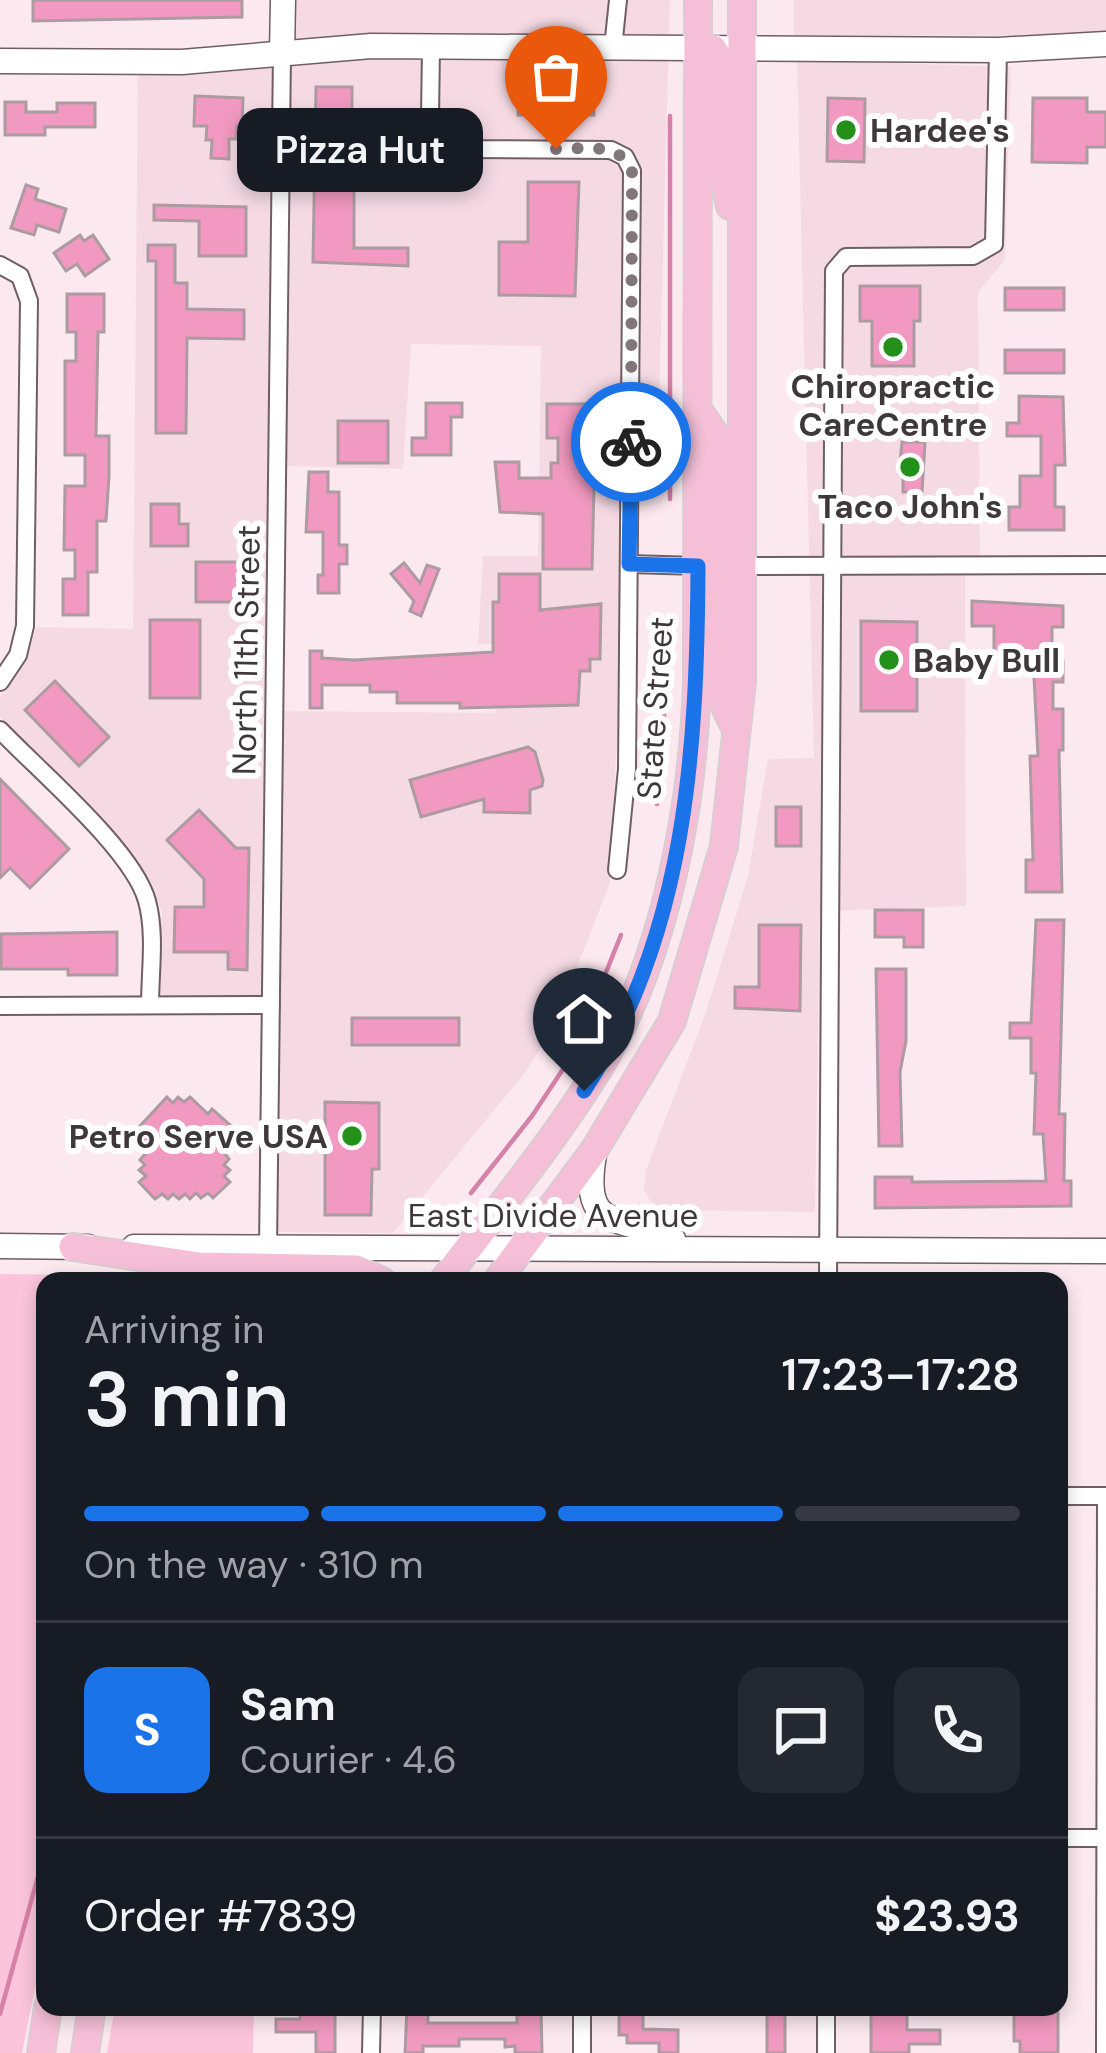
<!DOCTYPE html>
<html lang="en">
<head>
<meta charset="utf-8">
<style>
  body { margin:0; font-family:"DM Sans",sans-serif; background:#242831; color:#f1f3f6; height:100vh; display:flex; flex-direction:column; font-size:45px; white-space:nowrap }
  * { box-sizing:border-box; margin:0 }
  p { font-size:39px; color:#9ea1a6 }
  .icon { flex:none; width:66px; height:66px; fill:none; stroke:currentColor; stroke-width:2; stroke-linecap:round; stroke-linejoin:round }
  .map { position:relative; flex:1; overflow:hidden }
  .sheet { position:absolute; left:36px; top:1272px; width:1032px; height:744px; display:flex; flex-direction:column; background:#171b24; border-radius:24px; box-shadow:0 6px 18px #0003 }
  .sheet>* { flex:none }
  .pin { position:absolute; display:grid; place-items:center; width:102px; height:102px; color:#fff; margin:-123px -51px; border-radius:50% 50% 50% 0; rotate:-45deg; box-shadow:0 0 12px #0007 }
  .pin .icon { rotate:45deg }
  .courier { position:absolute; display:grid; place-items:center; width:120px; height:120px; margin:-60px; border:9px solid #1a73e8; border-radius:50%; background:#fff; color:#222; box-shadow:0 3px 15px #0007 }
  .bubble { position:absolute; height:84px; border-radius:24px; background:#171b24; box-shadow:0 6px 18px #0003; font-size:39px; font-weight:600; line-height:84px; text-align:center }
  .summary em { font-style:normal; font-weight:600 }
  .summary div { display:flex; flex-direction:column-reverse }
  .summary { display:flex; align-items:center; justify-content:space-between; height:204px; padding:0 48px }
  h1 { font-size:78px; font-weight:600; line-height:90px }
  .bar { display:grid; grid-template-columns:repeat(4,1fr); gap:18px 12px; align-content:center; height:144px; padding:0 48px }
  .bar i { height:15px; border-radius:9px; background:#363941 }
  .bar .selected { background:#1a73e8 }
  .bar p { grid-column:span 4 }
  .line { display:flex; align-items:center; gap:30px; padding:0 48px; border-top:3px solid #363941 }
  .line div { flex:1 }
  .round { display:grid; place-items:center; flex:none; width:126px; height:126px; border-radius:24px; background:#242831 }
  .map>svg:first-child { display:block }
</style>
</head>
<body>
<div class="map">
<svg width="1106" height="2053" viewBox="0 0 1106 2053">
  <rect width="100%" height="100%" fill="#fce9f0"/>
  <g fill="#f5dae4" fill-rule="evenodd">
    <path d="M290,0H670L658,440H622L618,715L610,883L551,1033L523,1075L393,1233L277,1232L279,998L157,997L162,913L152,883L0,717V697L28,656L36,627L133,629L138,54L289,43ZM411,344L541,346L538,556H483L478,644H498L496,713L282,711L285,466L403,469Z"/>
    <path d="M794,0H1106V32L1072,36L794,35Z"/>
    <path d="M797,60L1011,67L1005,260L978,292L980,575H965L966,906L820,911L815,1212L662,1210L650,1201L644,1189L646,1170L706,1012L748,876L768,759L814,758Z"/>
  </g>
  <g fill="#fbc4db">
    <path d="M0,1274L365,1278L369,1281H45V1938L22,2053H0Z"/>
    <path d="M115,2007H254L253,2053H107Z"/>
  </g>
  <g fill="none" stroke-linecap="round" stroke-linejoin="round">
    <g stroke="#d681a7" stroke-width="4.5">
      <path d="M670,116V499"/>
      <path d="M657,804L664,750V633"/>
      <path d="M471,1193L532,1116L573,1054L621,935"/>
      <path d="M0,2014L45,1851"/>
    </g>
  </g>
  <g fill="#f199c0" stroke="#ad9ba2" stroke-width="3">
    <path d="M33,0H242V17L33,21Z"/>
    <rect x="518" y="85" width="76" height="30"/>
    <path d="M316,87H352V172H394V133H407L409,189H354V248H408V266L313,262Z"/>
    <path d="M195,96L243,98L242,127L237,126L236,139H229V159L211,158L212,140H206L207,126H194Z"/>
    <path d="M828,98L865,99L864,162L827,161Z"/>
    <path d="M1033,98H1087V112H1106V147H1087V163L1032,162Z"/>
    <path d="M5,102H26V112H57V103H95V127H45V135H5Z"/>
    <path d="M528,182H579L575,296L499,295V242H528Z"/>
    <path d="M26,185L38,189L35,199L66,209L59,232L37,225L34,235L11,228Z"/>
    <path d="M154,205L246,207V256H199V221L154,220Z"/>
    <path d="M80,235L84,241L93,235L109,259L85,276L77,264L66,271L54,253Z"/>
    <path d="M148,245H175V283H187V309L244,310V339L187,338L186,433H156V261H148Z"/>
    <path d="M860,286H920V321H914V366H872V321H860Z"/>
    <rect x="1005" y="288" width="59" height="22"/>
    <path d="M67,294H104V332H98L96,436H109V476L106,521H97V572H88V615H63V579H75V550H64L65,486H85V455H65V361H76V332H67Z"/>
    <rect x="1005" y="350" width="59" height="23"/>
    <path d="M1019,396L1063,397L1065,465H1055V507H1064V530H1009V507H1020V476H1041V436H1007V423H1019Z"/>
    <path d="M426,403H462V417H451V455H412V438H426Z"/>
    <path d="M547,404H596L592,569H543V514L500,512L495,462H519V478H551V463H558V438H547Z"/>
    <rect x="338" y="421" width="50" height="42"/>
    <path d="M902,442H925L922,492H903V473H899Z"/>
    <path d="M309,472H328V492H339V545H347V564H339V593H318V575H323V532H306Z"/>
    <path d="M151,504H179V524H188V546H151Z"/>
    <rect x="196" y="562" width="45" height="40"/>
    <path d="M404,563L420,583L427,565L439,569L421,616L410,611L414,601L391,574Z"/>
    <path d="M499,574H540V610L601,604L600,659H590V671H580L578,705L460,708V703H397V692H370V685H322V708H310V651H322V658L354,660L493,652V602H499Z"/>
    <path d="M972,601L1063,606V627H1052V661H1063V682H1053V709H1063V750H1059L1062,892H1026V860H1033L1030,756H1038L1033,658H994V626H972Z"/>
    <rect x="150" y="620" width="50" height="78"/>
    <path d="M861,621L917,622V711H861Z"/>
    <path d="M55,681L109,737L79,766L25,710Z"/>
    <path d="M528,747L535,752L543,780L542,786L530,790V813L484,812V799L421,817L410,780Z"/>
    <path d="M0,779L69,849L30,888L10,868L0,878Z"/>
    <rect x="776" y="807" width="25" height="39"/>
    <path d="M199,810L236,848H249L247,970L228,969V952H174L175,907H204V879L167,840Z"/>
    <path d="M875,910H923V947H904V937H875Z"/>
    <path d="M1036,920H1064L1059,1114H1065L1064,1181H1071V1206L875,1208V1177H912V1182L1046,1181L1043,1134H1034L1036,1073H1031V1038H1010V1023H1031Z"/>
    <path d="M759,925H801L800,1011L735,1008V987H759Z"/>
    <path d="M117,932V975H68V969H1V934Z"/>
    <path d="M876,969H906V1041L900,1072L902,1146H879Z"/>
    <rect x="352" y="1018" width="107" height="27"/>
    <path d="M167,1097L173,1103L178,1097L184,1102L190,1097L208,1114L212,1109L230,1125L225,1141L230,1148L225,1154L229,1159L224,1165L230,1170L224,1176L230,1182L213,1198L208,1193L201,1198L196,1193L190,1199L185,1194L179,1199L173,1194L168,1199L162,1194L155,1199L139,1182L146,1176L139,1170L145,1165L140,1160L145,1154L139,1148L145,1142L139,1137L145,1131L140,1126Z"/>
    <path d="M325,1102L379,1103V1169H372L371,1215H325Z"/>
    <path d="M300,2007H335V2053H316V2032H276V2019H300Z"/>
    <path d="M407,2007H428V2023H517V2007H541L542,2053H515V2046L505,2047V2039H459V2046H423V2053H405Z"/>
    <path d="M619,2008H643V2029L678,2030V2053H659V2043H627V2035H619Z"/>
    <path d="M871,2008H907V2030H940V2044H909V2053H871Z"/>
    <rect x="767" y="2009" width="18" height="44"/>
    <path d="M1014,2009H1058V2053H1020V2041H1014Z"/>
  </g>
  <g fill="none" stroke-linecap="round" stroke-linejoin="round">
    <g stroke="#6f5f65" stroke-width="20">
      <g id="street">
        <path d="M431,46L430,118L439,142L462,149L611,150L625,157L632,171L627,769L617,870"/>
        <path d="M613,48L618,0"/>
        <path d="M0,265L20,276L29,301L25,626L18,655L0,682"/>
        <path d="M629,564L698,566"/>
        <path d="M741,566L1106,565"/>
        <path d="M0,730C39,771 133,850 147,901C156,934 150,972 150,1005"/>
        <path d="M0,1006L271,1005"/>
        <path d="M268,1248L282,53"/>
        <path d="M828,1281L834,271L846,257L973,256L994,244L998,50"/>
        <path d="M1059,1496H1106"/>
        <path d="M1059,1838H1106"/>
        <path d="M371,2053L372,2007"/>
        <path d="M582,2053V2007"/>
        <path d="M826,2053V2007"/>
        <path d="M1105,2053L1106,1500"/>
      </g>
    </g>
    <g stroke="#6f5f65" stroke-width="27">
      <g id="secondary">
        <path d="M282,53L283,0"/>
        <path d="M0,61L182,62L371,46L998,50L1106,44"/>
        <path d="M595,1149C579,1235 618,1213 673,1239"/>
        <path d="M0,1246L88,1247"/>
        <path d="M134,1247L1106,1251"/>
      </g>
    </g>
    <g stroke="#d1cfd0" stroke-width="30">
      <g id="primary">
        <path d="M713,49L721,63L723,174L730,206"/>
        <path d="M701,414L716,436L718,554L727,565L741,566"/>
        <path d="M698,566L717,574L719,582L720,696L735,728"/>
        <path d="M73,1247L199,1266L356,1269L382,1281"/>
        <path d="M443,1281C496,1211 553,1143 599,1068C665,959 693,808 697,682L698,0"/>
        <path d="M497,1281L595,1149L672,1021L724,846L742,681V0"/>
        <path d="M41,2053L48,2007"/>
        <path d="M85,2053L92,2007"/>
      </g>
    </g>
    <use href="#street" stroke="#fff" stroke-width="16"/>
    <use href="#secondary" stroke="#fff" stroke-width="24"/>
    <use href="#primary" stroke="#f5c0d7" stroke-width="27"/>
  </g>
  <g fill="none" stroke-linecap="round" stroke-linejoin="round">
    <path stroke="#81767a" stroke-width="12" stroke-dasharray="0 21.6" d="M556,149C584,149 620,141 632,171L631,442"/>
    <path stroke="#1a73e8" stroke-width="15" d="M584,1091C687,933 697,749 698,566L629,564L631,442"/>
  </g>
  <g fill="#239119" stroke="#fff" stroke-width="4.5">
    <circle cx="846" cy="130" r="12"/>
    <circle cx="893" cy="347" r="12"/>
    <circle cx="910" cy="467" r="12"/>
    <circle cx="889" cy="660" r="12"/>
    <circle cx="352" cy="1136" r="12"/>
  </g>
  <g text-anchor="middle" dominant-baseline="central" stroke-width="12" stroke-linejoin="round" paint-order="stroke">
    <g font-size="33" font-weight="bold" fill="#3f383b" stroke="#fff" text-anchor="start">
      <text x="870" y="130">Hardee's</text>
      <text x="893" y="386" text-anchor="middle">Chiropractic<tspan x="893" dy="38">CareCentre</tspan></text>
      <text x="910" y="506" text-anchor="middle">Taco John's</text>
      <text x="913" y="660">Baby Bull</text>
      <text x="328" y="1136" text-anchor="end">Petro Serve USA</text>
    </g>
    <g font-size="33" fill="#3f383b" stroke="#fff">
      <text transform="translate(246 650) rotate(-89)">North 11th Street</text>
      <text transform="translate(655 708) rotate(-86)">State Street</text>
      <text x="553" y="1215">East Divide Avenue</text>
    </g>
  </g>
</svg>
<div class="pin" style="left:556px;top:149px;background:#ea580c"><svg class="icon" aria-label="bag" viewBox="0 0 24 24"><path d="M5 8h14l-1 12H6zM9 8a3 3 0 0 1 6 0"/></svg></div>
<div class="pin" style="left:584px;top:1091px;background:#1f2937"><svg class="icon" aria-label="home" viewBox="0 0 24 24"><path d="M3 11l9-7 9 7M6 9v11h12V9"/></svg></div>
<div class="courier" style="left:631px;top:442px"><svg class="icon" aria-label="bike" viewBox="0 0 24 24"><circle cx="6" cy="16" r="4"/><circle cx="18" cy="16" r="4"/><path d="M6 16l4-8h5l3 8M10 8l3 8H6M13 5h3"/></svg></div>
<div class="bubble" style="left:237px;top:108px;width:246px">Pizza Hut</div>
<section class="sheet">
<div class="summary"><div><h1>3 min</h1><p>Arriving in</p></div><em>17:23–17:28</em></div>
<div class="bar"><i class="selected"></i><i class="selected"></i><i class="selected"></i><i></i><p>On the way · 310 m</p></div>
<div class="line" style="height:216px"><b class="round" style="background:#1a73e8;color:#fff">S</b><div><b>Sam</b><p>Courier · 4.6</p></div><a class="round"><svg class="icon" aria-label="chat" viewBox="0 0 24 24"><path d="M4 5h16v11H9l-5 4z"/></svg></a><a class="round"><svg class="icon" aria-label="phone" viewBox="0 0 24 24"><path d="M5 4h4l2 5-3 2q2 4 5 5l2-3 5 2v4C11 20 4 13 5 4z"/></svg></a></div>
<div class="line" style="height:156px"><div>Order #7839</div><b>$23.93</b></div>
</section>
</div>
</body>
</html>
